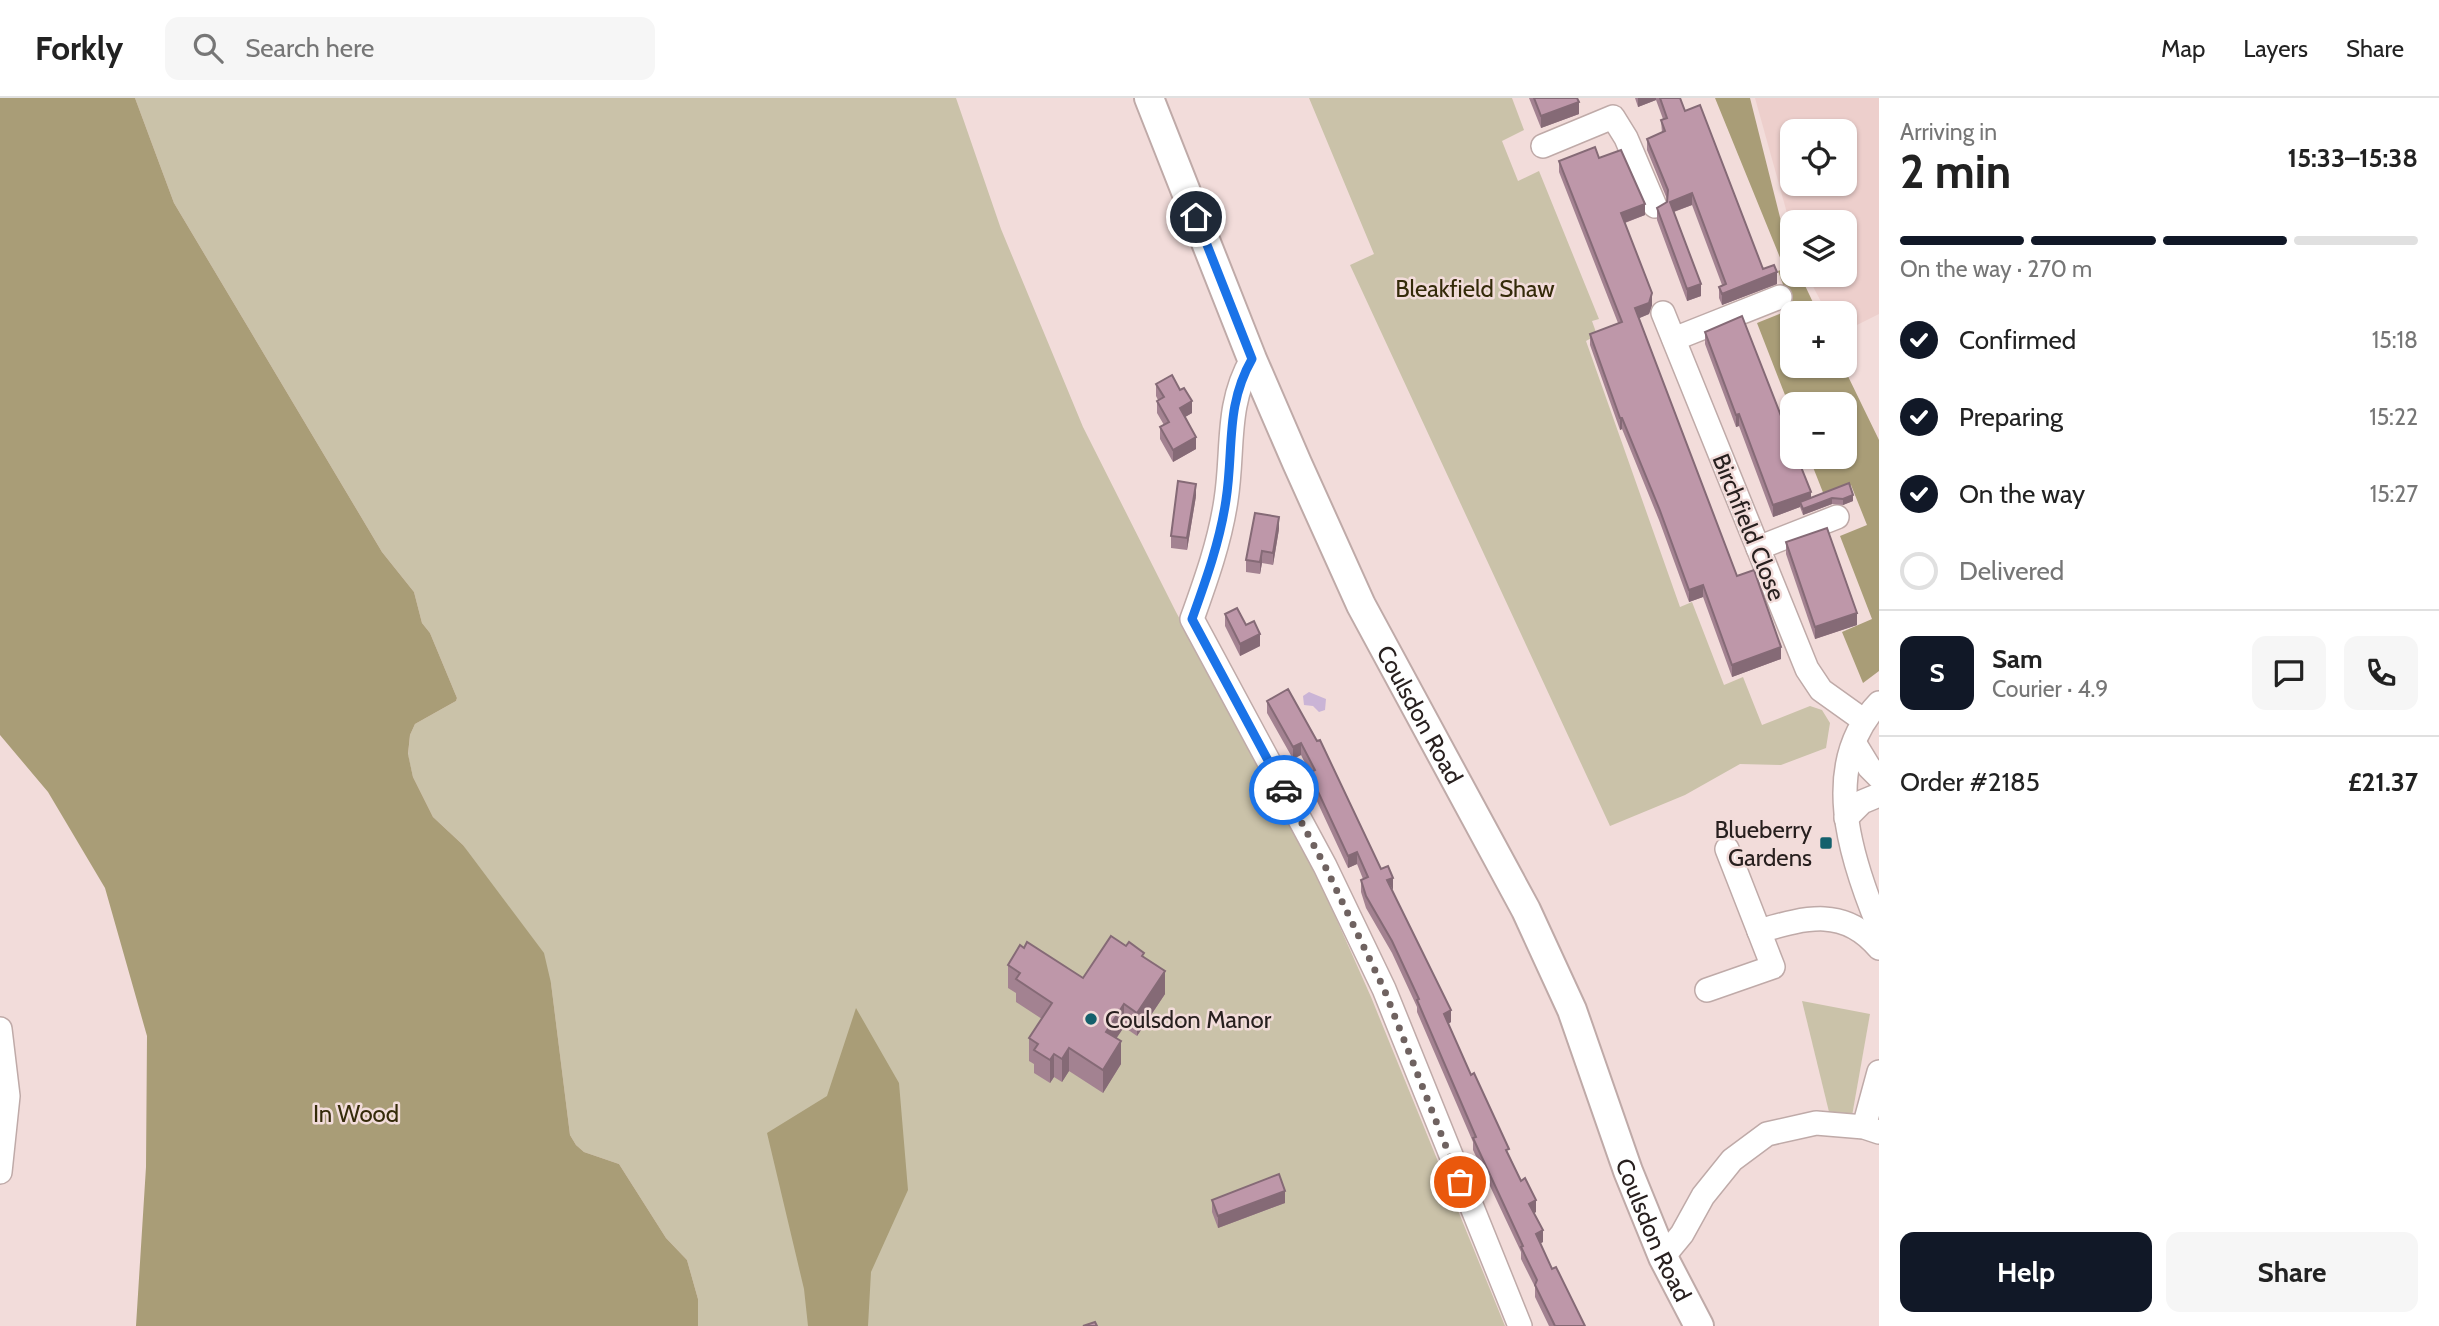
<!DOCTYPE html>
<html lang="en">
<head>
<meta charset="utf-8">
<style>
  body { margin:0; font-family:Cabin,sans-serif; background:#f6f6f6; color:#222; height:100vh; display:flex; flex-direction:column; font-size:26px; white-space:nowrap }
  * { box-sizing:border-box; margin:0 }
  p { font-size:23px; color:#767676 }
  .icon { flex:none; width:38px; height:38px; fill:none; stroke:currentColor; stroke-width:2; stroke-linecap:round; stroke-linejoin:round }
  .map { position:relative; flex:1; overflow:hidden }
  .details { display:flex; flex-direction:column; background:#fff; width:560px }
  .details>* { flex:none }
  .tools { position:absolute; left:1780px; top:21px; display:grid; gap:14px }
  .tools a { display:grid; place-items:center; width:77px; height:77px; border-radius:14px; background:#fff; box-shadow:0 2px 5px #0004; font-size:35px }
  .pin { position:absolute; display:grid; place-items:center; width:60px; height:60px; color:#fff; margin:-30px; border:4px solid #fff; border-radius:50%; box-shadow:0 2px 7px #0007 }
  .courier { position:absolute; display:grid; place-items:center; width:70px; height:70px; margin:-35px; border:5px solid #1a73e8; border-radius:50%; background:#fff; color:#222; box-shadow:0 2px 9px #0007 }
  .head em { font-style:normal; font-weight:700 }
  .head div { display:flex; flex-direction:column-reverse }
  .head { display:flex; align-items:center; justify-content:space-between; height:119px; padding:0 21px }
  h1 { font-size:46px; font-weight:700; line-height:52px }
  .bar { display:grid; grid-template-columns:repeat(4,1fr); gap:10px 7px; align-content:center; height:84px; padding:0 21px }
  .bar i { height:9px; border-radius:5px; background:#e0e0e0 }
  .bar .current { background:#111827 }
  .bar p { grid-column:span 4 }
  .line { display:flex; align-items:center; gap:18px; padding:0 21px; border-top:2px solid #e0e0e0 }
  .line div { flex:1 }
  .round { display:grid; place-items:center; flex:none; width:74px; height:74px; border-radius:14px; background:#f6f6f6 }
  ol { padding:0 21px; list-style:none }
  li { display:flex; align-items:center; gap:21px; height:77px }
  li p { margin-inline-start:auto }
  li .icon { padding:7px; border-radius:50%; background:#111827; color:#fff; stroke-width:4 }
  li:last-child { color:#767676 }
  li i { width:38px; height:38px; border:4px solid #e0e0e0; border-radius:50% }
  .action { display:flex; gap:14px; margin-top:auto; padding:14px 21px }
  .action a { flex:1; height:80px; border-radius:14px; background:#111827; color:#fff; font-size:28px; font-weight:700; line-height:80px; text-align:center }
  .action a+a { background:#f6f6f6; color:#222 }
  header { display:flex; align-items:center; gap:42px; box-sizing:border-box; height:98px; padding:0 35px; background:#fff; border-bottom:2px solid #e0e0e0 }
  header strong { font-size:33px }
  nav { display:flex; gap:38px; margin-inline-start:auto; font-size:24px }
  .search { width:490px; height:63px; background:#f6f6f6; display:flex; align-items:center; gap:18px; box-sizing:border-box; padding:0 24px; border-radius:14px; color:#767676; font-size:26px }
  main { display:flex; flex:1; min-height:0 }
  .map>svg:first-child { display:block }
</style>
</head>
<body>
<header>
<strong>Forkly</strong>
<div class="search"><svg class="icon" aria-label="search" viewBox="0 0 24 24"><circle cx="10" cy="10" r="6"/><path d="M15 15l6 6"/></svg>Search here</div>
<nav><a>Map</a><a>Layers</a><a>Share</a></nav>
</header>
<main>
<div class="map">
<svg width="1879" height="1228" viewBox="0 0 1879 1228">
  <rect width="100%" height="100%" fill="#f2dcda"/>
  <path fill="#edcfcc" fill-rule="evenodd" d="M1755,0H1879V216L1845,233L1844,215H1827L1807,177H1844V124H1792V133ZM1792,33H1844V86H1792Z"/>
  <g fill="#cac2a9">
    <path d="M135,0H956L1001,131L1083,329L1176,514L1316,775L1371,899L1505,1228H698V1201L687,1162L666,1140L619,1066L584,1054L576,1047L570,1037L551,885L463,747L433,719L413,679L408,657L410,637L415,626L456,603L457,600L430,535L422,525L414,494L382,454L174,105Z"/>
    <path d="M1309,0H1512L1524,32L1502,43L1518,83L1539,73L1599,221L1592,223L1597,237L1586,243L1680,509L1692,504L1724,587L1743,579L1762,627L1810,608L1822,612L1830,625L1826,650L1781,667L1740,666L1685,697L1610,728L1350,167L1374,156Z"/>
    <path d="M1802,903L1870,916L1852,1018H1830Z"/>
  </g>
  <g fill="#a99d77">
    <path d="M0,0H135L174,105L382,454L414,494L422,525L430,535L457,600L456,603L415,626L410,637L408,656L413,679L433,719L463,747L544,855L551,885L570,1037L576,1047L584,1054L619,1066L666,1140L687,1162L698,1201V1228H136L146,1069L147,938L105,790L48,694L0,637Z"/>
    <path d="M1713,0H1750L1790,159L1781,162L1715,0Z"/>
    <path d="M1792,168V177H1800L1818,215H1792V268H1843L1879,342V573L1863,585L1842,534L1872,521L1840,438L1867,427L1851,387L1824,397L1809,359H1844V306H1792V315L1757,225L1789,212L1785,202L1788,200L1778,173Z"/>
    <path d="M856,910L899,985L908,1092L871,1174L868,1228H808L804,1191L767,1035L827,998Z"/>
  </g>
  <path fill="#cab4d6" d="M1309,594L1326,601L1325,612L1319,614L1313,608L1304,607L1303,598Z"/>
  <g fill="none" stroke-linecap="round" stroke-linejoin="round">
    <g stroke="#bfaaa8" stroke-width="26">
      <g id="minor">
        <path d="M1543,48L1613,19L1626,40L1655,108"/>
        <path d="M1663,215L1807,571L1821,592L1863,622"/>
        <path d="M1674,241L1780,199"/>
        <path d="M1252,261C1225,308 1234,351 1226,402C1220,443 1206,482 1192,521L1325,768L1384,891L1520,1228"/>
        <path d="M1758,450L1837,419"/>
        <path d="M1879,605C1819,667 1851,761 1879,829"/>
        <path d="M1855,646L1869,669L1879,679"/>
        <path d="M1846,720L1862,704L1879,697"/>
        <path d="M1727,751L1759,833C1805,820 1844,808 1879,850"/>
        <path d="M1707,892L1773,869L1759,833"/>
        <path d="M0,931L8,998L0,1074"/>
        <path d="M1864,1029L1879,974"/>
        <path d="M1663,1159L1682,1136L1703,1098L1732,1062L1767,1036L1816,1025L1864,1029L1879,1034"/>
      </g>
    </g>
    <g stroke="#bfaaa8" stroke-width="32">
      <g id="major">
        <path id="s1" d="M1149,0L1252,261L1297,365L1361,507L1526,812L1572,912L1628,1073L1663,1159L1699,1228"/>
      </g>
    </g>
    <use href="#minor" stroke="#fff" stroke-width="23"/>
    <use href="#major" stroke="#fff" stroke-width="28"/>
  </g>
  <g fill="#a38291">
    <path d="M1529,0H1577L1579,16L1541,30Z"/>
    <path d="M1635,0H1680L1685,13L1763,171L1777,186L1722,207L1719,200V189L1722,187L1692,107L1674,114L1701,198L1687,203L1657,122V110L1667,104V101L1647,52V41L1662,35L1661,22L1663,21L1656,2L1638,9Z"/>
    <path d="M1559,63L1645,117L1625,125L1652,207L1649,216L1639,220L1737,478L1781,561L1732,579L1703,499L1689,504L1659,422L1622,331L1620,332L1590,247V236L1618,225L1559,74Z"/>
    <path d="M1705,234L1811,400L1849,385L1853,403L1843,407L1832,406L1803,417L1800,409L1773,419L1739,328L1736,329L1705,246Z"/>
    <path d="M1156,286L1192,315L1185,319L1196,351L1173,364L1160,341V329L1164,327L1157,315V303L1158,302L1156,298Z"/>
    <path d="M1196,398L1187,452L1171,450V438Z"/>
    <path d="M1279,431L1273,467L1262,465L1260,476L1246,474V462Z"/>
    <path d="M1786,444L1857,527L1815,541L1786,456Z"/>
    <path d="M1225,516L1246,527L1260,548L1240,558L1225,528Z"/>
    <path d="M1288,591L1392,792L1451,924L1448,926L1471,977L1536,1114L1534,1115L1543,1144L1540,1145L1552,1171L1585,1228H1549L1535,1199V1189L1521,1161V1154L1473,1052V1044L1417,914V909L1392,855L1366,810L1361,794V782L1363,781L1357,766L1348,770L1315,699L1313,700L1307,688V676L1310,675L1301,657L1293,661L1267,615V603Z"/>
    <path d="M1144,860L1165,896L1137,938L1124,929L1116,940L1121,966L1103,995L1069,973L1062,984L1054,979L1050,985L1034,975V966L1029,963V940L1042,921L1016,904V895L1008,890V867L1083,880Z"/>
    <path d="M1212,1102L1285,1105L1218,1130L1212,1114Z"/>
  </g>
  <g fill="#856a76">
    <path d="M1638,0H1656V2L1638,9Z"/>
    <path d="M1579,4V16L1541,30V18Z"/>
    <path d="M1692,95V107L1670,115V104Z"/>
    <path d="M1645,106V117L1621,126V115Z"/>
    <path d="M1777,174V186L1722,207V196Z"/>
    <path d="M1701,186V198L1687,203V191Z"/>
    <path d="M1652,195V207L1649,216L1635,222V210Z"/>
    <path d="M1192,303V315L1180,322V310Z"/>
    <path d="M1739,316V328L1736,329V317Z"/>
    <path d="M1620,320H1622V331L1620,332Z"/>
    <path d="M1196,339V351L1173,364V352Z"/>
    <path d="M1196,386V398L1187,452V440Z"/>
    <path d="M1811,394V406L1800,404V409L1773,419V407Z"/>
    <path d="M1853,397V403L1843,407V401Z"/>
    <path d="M1832,400V406L1803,417V411Z"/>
    <path d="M1279,419V431L1273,467V455Z"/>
    <path d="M1262,453V465L1260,476V464Z"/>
    <path d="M1703,487V499L1689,504V492Z"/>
    <path d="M1857,515V527L1815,541V529Z"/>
    <path d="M1260,536V548L1240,558V546Z"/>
    <path d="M1781,549V561L1732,579V567Z"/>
    <path d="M1301,645V657L1293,661V649Z"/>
    <path d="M1315,687V699L1313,700V688Z"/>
    <path d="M1357,754V766L1348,770V758Z"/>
    <path d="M1393,780V792L1387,782Z"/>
    <path d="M1165,873V896L1137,938V915Z"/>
    <path d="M1124,906V929L1106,956V934Z"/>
    <path d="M1451,912V924L1444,928V916Z"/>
    <path d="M1121,943V966L1103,995V972Z"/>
    <path d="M1069,950V973L1062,984V961Z"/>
    <path d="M1054,956V979L1050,985V962Z"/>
    <path d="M1285,1093V1105L1218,1130V1118Z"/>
    <path d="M1536,1102V1114L1529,1118V1106Z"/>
    <path d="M1543,1132V1144L1536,1148V1136Z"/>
  </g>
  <g fill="#be97a9" stroke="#856a76" stroke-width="2">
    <path d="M1534,0H1577L1579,4L1541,18Z"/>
    <path d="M1660,0H1680L1685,13L1700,7L1763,171L1774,167L1777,174L1722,196L1719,189L1726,186L1692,95L1670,104L1701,186L1687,191L1657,110L1667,104L1668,92L1647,41L1665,33L1661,22L1667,20Z"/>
    <path d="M1595,49L1599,60L1621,52L1645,106L1621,115L1652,195L1649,205L1635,210L1737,478L1754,472L1781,549L1732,567L1703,487L1689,492L1659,410L1622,320H1620L1590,236L1622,224L1559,63Z"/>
    <path d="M1742,218L1792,346V359H1797L1811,394L1773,407L1739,316L1736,317L1705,234Z"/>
    <path d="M1172,277L1180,292L1184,290L1192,303L1180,310L1196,339L1173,352L1160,329L1169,324L1157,303L1164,299L1156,286Z"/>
    <path d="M1178,383L1196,386L1187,440L1171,438Z"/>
    <path d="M1849,385L1853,397L1843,401L1832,400L1803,411L1800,404Z"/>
    <path d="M1255,415L1279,419L1273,455L1262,453L1260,464L1246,462Z"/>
    <path d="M1827,430L1857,515L1815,529L1786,444Z"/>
    <path d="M1237,510L1246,527L1254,523L1260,536L1240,546L1225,516Z"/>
    <path d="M1288,591L1317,643L1320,642L1381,771L1388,768L1393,780L1387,782L1451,912L1444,916L1471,977L1474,975L1509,1051L1506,1052L1521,1083L1525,1080L1536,1102L1529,1106L1543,1132L1536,1136L1552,1171L1556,1169L1585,1228H1555L1535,1187L1537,1182L1521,1149L1523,1148L1473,1040L1476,1039L1417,902L1419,901L1392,843L1366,798L1361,782L1368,779L1357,754L1348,758L1315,687L1313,688L1307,676L1315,672L1301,645L1293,649L1267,603Z"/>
    <path d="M1111,838L1126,848L1129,844L1144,855L1142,858L1165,873L1137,915L1124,906L1106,934L1121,943L1103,972L1069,950L1062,961L1054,956L1050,962L1034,952L1038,946L1029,940L1052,905L1016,881L1020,875L1008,867L1020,847L1024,850L1027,844L1083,880Z"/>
    <path d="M1279,1076L1285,1093L1218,1118L1212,1102Z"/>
    <path d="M1095,1224L1097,1228H1083Z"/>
  </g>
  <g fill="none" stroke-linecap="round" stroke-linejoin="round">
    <path stroke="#6f6260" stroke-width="7" stroke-dasharray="0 12.6" d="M1284,692L1325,768L1384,891L1460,1084"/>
    <path stroke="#1a73e8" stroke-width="9" d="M1196,119L1252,261C1225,308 1234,351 1226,402C1220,443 1206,482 1192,521L1284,692"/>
  </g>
  <g fill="#14606c" stroke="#f2dcda" stroke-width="2.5">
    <rect x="1819" y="738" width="14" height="14" rx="3.5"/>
    <circle cx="1091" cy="921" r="7"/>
  </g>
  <g text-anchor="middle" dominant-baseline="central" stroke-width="5" stroke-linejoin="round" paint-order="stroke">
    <g font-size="24" fill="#342a09" stroke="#f2dcda">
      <text x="1475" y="190">Bleakfield Shaw</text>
      <text x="356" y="1015">In Wood</text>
    </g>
    <g font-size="24" fill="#28201f" stroke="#f2dcda">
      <text transform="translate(1749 429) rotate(68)">Birchfield Close</text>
      <text stroke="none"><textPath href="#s1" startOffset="674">Coulsdon Road</textPath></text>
      <text stroke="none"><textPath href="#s1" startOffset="1241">Coulsdon Road</textPath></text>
    </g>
    <g font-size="24" fill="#28201f" stroke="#f2dcda" text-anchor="end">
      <text x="1812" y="731">Blueberry<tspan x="1812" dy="28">Gardens</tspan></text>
      <text x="1105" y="921" text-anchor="start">Coulsdon Manor</text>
    </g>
  </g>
</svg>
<div class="tools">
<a><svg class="icon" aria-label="locate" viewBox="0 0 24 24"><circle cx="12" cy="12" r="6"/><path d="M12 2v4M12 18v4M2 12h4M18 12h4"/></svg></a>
<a><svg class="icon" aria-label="layers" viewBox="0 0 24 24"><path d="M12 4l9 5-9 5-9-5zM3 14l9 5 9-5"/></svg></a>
<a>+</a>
<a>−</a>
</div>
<div class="pin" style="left:1460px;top:1084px;background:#ea580c"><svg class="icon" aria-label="bag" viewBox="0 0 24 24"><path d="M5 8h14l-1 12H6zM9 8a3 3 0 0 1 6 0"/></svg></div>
<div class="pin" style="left:1196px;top:119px;background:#1f2937"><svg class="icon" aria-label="home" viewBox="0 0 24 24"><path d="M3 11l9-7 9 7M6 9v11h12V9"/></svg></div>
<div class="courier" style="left:1284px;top:692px"><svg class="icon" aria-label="car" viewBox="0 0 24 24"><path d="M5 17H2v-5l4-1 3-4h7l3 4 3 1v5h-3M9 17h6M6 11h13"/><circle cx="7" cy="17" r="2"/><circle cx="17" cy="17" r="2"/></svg></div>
</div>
<section class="details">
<div class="head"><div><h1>2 min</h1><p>Arriving in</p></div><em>15:33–15:38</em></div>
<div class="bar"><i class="current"></i><i class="current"></i><i class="current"></i><i></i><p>On the way · 270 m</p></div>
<ol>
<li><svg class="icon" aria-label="check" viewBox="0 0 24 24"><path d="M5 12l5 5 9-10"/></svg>Confirmed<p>15:18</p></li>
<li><svg class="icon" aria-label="check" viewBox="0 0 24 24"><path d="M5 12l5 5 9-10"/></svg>Preparing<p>15:22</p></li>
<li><svg class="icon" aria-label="check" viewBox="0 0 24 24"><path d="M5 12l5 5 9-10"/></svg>On the way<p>15:27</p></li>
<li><i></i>Delivered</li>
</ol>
<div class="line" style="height:126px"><b class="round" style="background:#111827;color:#fff">S</b><div><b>Sam</b><p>Courier · 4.9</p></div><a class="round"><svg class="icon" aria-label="chat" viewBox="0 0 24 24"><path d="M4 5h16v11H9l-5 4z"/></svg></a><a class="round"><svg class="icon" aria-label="phone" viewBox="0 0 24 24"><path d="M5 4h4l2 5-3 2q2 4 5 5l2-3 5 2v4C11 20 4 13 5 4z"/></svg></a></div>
<div class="line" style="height:91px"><div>Order #2185</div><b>£21.37</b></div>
<div class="action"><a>Help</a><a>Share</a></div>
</section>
</main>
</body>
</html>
